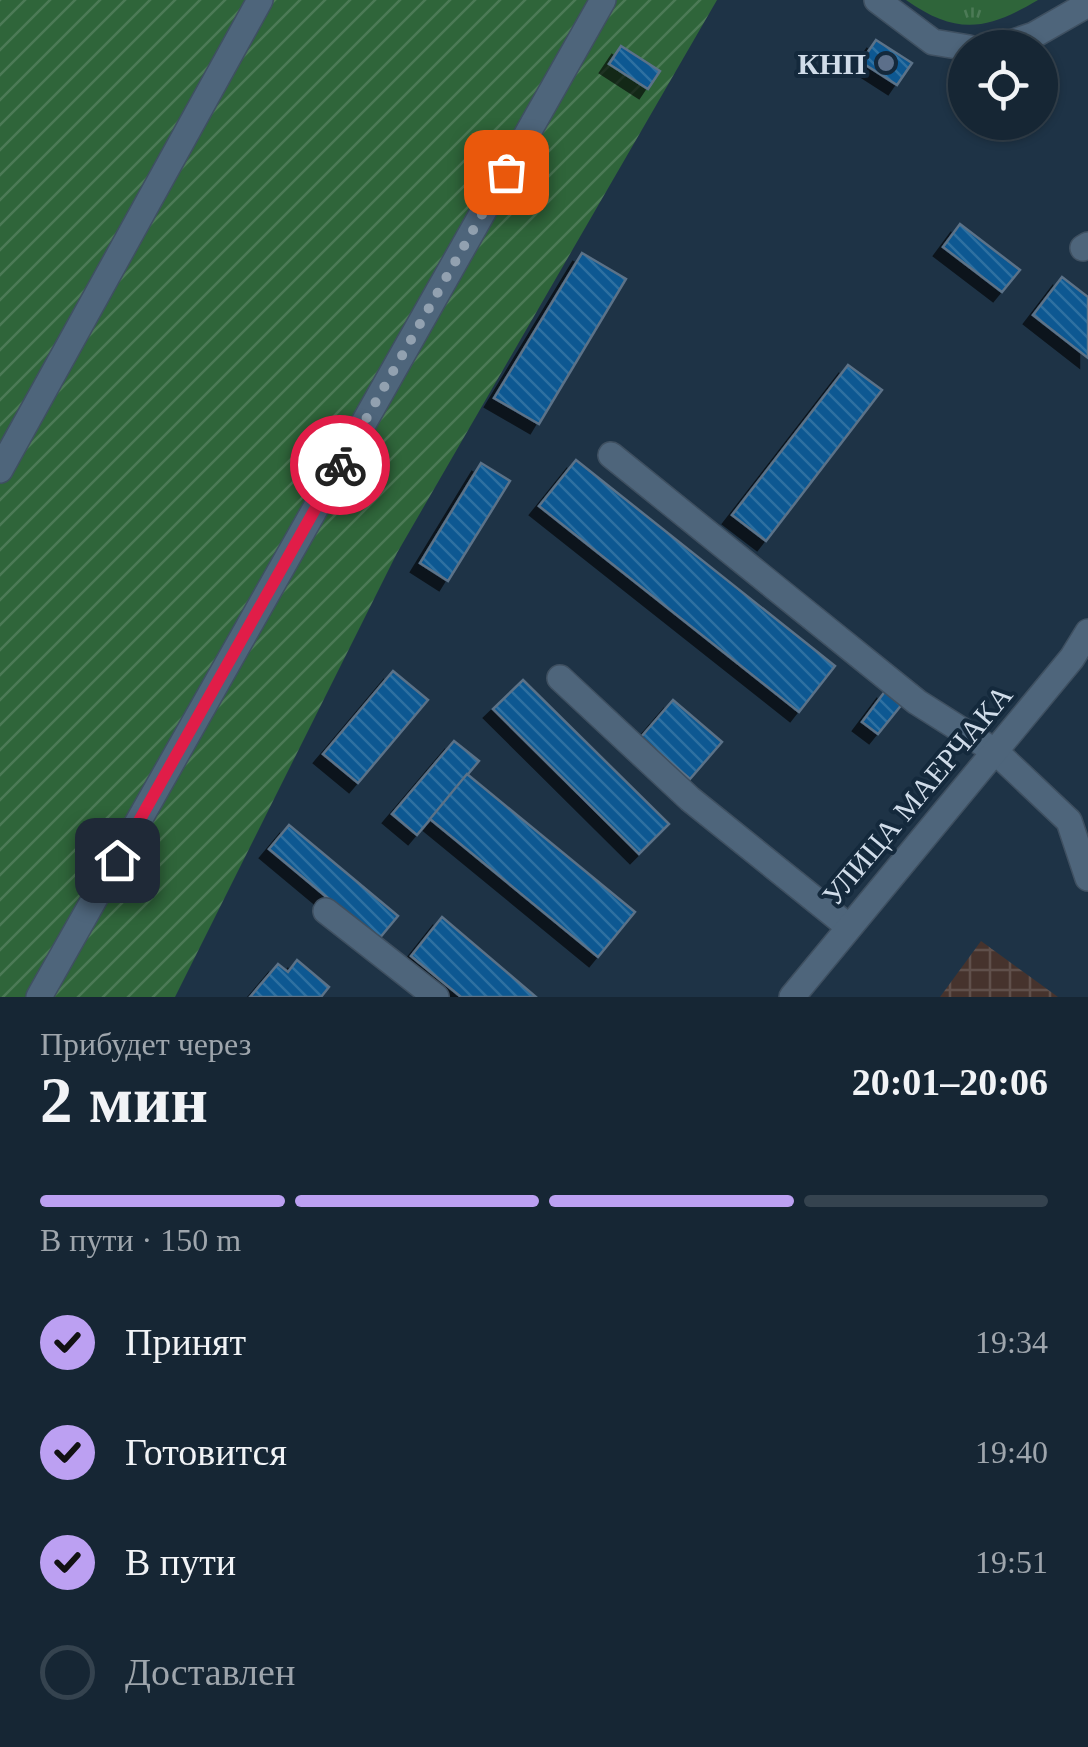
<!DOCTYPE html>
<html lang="ru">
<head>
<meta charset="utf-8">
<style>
  body { margin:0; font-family:"Times New Roman",serif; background:#233240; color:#f1f3f6; height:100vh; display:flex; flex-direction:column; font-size:38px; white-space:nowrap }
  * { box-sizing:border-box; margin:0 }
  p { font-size:32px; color:#9ea5ac }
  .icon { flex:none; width:55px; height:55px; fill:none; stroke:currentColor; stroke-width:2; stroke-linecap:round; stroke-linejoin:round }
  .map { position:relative; height:997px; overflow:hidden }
  .panel { display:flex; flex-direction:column; background:#162634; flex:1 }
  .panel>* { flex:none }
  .controls { position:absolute; left:948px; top:30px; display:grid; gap:20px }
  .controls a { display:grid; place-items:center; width:110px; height:110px; border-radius:50%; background:#162634; box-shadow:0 2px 8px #0004,0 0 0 2px #35434f; font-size:50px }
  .pin { position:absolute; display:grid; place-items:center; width:85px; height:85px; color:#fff; margin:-42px; border-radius:20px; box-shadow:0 5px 15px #0006 }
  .courier { position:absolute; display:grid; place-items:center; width:100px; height:100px; margin:-50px; border:8px solid #e11d48; border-radius:50%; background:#fff; color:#222; box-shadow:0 2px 12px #0007 }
  .head em { font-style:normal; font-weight:700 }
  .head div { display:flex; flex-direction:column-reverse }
  .head { display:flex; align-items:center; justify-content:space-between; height:170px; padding:0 40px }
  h1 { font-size:65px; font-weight:700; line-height:75px }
  .bar { display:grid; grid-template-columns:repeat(4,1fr); gap:15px 10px; align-content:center; height:120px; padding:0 40px }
  .bar i { height:12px; border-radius:8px; background:#35434f }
  .bar .on { background:#bca0f2 }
  .bar p { grid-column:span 4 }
  ol { padding:0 40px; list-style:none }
  li { display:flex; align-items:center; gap:30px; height:110px }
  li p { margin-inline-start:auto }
  li .icon { padding:10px; border-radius:50%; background:#bca0f2; color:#111; stroke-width:4 }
  li:last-child { color:#9ea5ac }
  li i { width:55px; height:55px; border:5px solid #35434f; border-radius:50% }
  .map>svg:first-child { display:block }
</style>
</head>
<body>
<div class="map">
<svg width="1088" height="997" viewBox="0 0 1088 997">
  <defs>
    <pattern id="industrial-grid" width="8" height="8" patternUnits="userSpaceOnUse" patternTransform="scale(2.5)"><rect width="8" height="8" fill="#46332d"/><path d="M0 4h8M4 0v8" fill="none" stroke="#60504b"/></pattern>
    <pattern id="grass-tufts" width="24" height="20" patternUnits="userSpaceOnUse" patternTransform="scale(2.5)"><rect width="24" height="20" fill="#2f653a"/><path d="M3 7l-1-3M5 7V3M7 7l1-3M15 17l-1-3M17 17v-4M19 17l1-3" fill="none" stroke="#4c7a56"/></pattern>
    <pattern id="garden-furrows" width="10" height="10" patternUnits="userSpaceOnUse" patternTransform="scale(2.5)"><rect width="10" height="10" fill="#2f653a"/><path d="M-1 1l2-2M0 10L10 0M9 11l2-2" fill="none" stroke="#4c7a56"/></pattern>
    <pattern id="building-back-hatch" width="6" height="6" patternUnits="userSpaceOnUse" patternTransform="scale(2.5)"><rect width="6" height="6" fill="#0b5892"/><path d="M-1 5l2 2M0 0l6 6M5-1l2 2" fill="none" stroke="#2e6fa1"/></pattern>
    <filter id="shadow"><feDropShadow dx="-9" dy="9" stdDeviation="0" flood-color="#0009"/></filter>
  </defs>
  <rect width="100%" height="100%" fill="#1e3346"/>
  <path fill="url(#industrial-grid)" d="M981,941L1058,997H940Z"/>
  <path fill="url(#grass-tufts)" d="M906,0H1038C987,30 957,36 906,0Z"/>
  <path fill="url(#garden-furrows)" d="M0,0H717L397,553L175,997H0Z"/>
  <g fill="url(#building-back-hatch)" stroke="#5b7288" stroke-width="2.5" filter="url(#shadow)">
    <path d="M876,40L912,63L897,85L861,62Z"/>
    <path d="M621,46L660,71L648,89L609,64Z"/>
    <path d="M960,224L1020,270L1002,292L943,247Z"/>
    <path d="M582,253L626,279L539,424L494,398Z"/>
    <path d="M1062,277L1088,297V358L1033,315Z"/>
    <path d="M848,365L882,390L766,541L732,515Z"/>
    <path d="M576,460L835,666L799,712L539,506Z"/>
    <path d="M481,463L510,481L448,581L420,563Z"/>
    <path d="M393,671L428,700L358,783L323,754Z"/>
    <path d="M523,680L669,824L639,854L493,709Z"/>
    <path d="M886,690L903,703L878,734L862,722Z"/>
    <path d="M673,700L722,742L690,779L641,737Z"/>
    <path d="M454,741L479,761L417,835L392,814Z"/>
    <path d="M467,774L635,912L598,957L430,819Z"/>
    <path d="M289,825L398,916L378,940L269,849Z"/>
    <path d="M442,917L536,997H461L411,956Z"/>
    <path d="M297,960L329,987L321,997H250L278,964L288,972Z"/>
  </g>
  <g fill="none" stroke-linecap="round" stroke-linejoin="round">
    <g stroke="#3f5061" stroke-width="28">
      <g id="minor">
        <path d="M877,0L933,42L969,48"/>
        <path d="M996,48L1034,35L1088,4"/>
        <path d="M1083,248L1088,245"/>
        <path d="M611,455L917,702L996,752L1069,821L1088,878"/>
        <path d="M0,470L260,0"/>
        <path d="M560,678L690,799L849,927"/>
        <path d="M326,911L436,997"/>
        <path d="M39,997L603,0"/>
        <path d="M792,997L1072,658L1088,632"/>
      </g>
    </g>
    <use href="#minor" stroke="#4e657b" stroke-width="25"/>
  </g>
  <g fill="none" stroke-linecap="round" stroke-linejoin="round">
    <path stroke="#92a1b0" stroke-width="10" stroke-dasharray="0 18" d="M340,465L506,172"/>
    <path stroke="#e11d48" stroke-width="12" d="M117,860L340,465"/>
  </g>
  <circle fill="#5c6f8a" stroke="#14293c" stroke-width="4" cx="886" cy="63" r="10"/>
  <g text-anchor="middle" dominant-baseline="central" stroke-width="8" stroke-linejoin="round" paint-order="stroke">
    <g font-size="30" font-weight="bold" fill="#d0dce9" stroke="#14293c" text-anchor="end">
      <text x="866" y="63">КНП</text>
    </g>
    <g font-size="30" fill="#d0dce9" stroke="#14293c">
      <text transform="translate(917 795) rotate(-50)">УЛИЦА МАЕРЧАКА</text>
    </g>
  </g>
</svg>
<div class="controls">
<a><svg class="icon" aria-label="locate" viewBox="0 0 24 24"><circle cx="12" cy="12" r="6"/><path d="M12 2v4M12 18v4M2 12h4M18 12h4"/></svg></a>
</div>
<div class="pin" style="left:506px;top:172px;background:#ea580c"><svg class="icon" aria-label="bag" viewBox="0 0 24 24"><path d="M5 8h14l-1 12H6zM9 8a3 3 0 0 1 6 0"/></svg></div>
<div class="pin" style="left:117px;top:860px;background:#1f2937"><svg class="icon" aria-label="home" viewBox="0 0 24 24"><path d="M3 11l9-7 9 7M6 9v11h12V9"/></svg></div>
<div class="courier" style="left:340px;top:465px"><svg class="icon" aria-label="bike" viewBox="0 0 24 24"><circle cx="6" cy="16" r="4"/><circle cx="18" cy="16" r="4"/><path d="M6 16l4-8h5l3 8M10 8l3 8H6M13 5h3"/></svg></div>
</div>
<section class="panel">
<div class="head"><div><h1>2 мин</h1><p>Прибудет через</p></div><em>20:01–20:06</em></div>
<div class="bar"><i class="on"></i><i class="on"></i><i class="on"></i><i></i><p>В пути · 150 m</p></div>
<ol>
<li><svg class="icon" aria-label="check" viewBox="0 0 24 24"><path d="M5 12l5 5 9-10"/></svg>Принят<p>19:34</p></li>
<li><svg class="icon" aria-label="check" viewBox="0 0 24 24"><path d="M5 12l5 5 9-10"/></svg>Готовится<p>19:40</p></li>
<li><svg class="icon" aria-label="check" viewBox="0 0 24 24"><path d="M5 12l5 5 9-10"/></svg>В пути<p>19:51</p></li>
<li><i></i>Доставлен</li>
</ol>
</section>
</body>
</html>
